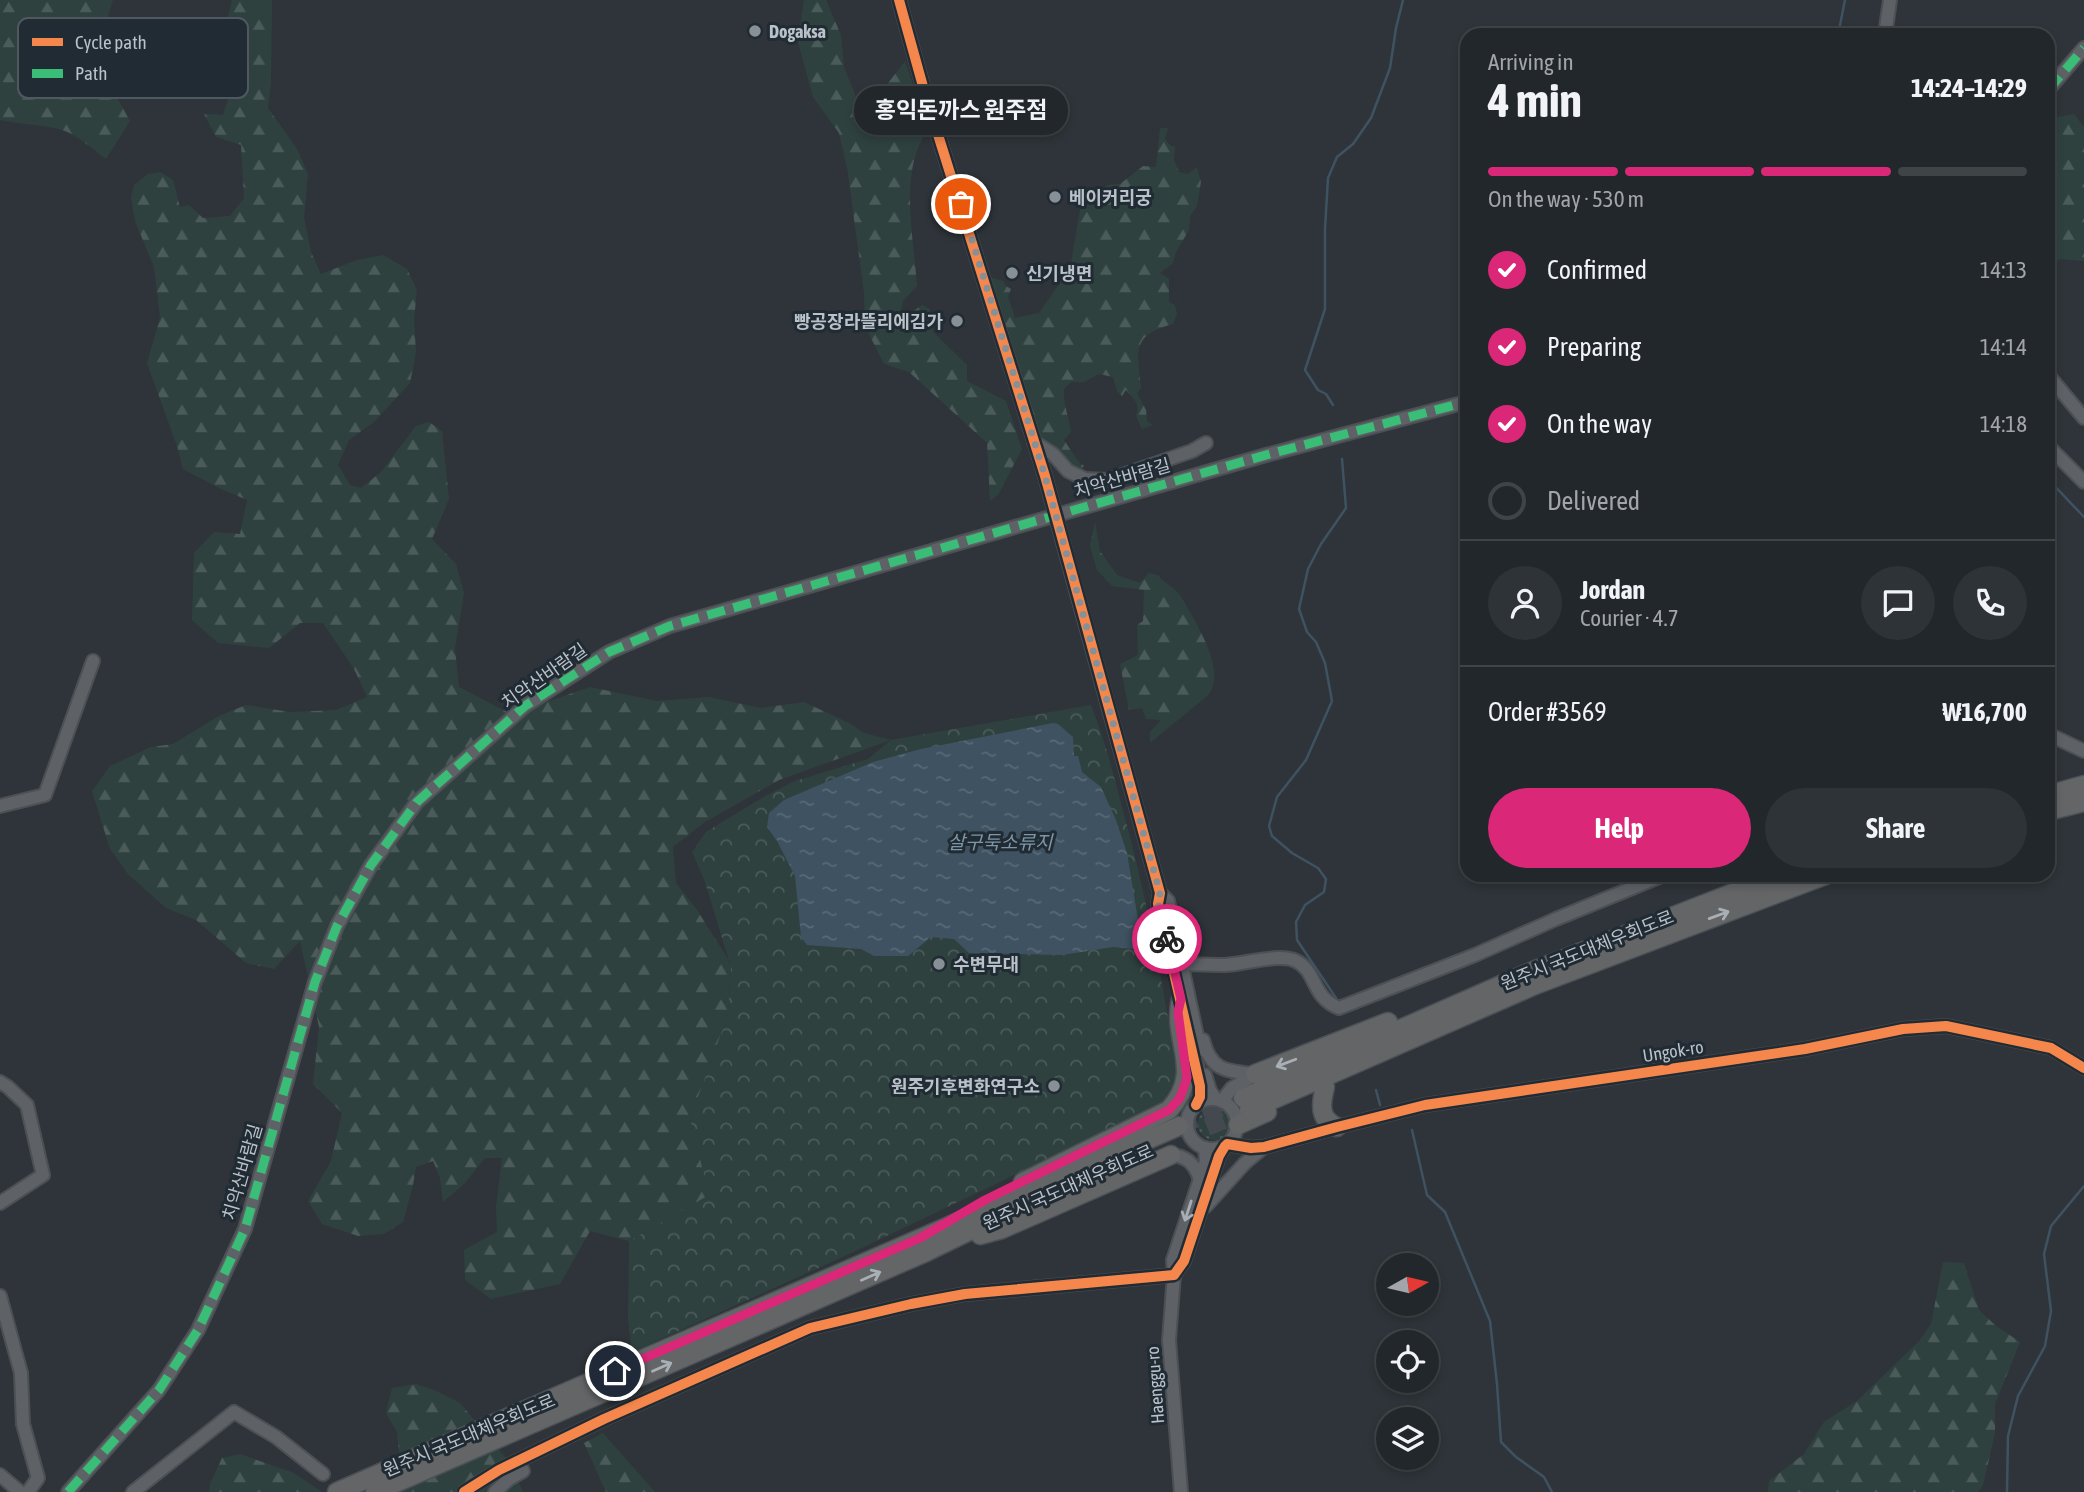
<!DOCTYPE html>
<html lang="en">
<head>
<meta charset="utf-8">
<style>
  body { margin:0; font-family:"Asap Condensed","Noto Sans KR",sans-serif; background:#2e3337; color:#f1f3f6; height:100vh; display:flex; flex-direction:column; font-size:26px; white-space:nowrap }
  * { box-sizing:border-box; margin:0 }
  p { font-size:23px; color:#a2a5a9 }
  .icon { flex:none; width:38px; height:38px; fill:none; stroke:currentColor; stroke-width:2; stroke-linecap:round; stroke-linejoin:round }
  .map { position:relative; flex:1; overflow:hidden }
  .panel { position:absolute; left:1460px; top:28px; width:595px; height:854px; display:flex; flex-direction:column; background:#22272b; border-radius:21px; box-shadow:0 4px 10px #0003,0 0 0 2px #3f4447 }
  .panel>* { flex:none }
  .needle { width:46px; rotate:82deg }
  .fabs { position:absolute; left:1376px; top:1253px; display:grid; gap:14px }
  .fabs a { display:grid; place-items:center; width:63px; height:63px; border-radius:50%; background:#22272b; box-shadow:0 4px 10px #0003,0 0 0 2px #3f4447; font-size:35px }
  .pin { position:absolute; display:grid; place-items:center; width:60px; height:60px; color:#fff; margin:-30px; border:4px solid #fff; border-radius:50%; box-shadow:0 2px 7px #0007 }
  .courier { position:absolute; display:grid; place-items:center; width:70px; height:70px; margin:-35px; border:5px solid #db2777; border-radius:50%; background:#fff; color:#222; box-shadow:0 2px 9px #0007 }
  .bubble { position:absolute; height:49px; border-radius:24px; background:#22272b; box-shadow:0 4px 10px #0003,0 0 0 2px #3f4447; font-size:23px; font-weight:700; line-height:49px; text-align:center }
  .head em { font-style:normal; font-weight:700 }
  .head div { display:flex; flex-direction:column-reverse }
  .head { display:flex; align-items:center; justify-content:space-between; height:119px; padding:0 28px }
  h1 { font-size:46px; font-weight:700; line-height:52px }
  .bar { display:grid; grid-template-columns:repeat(4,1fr); gap:10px 7px; align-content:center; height:84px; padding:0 28px }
  .bar i { height:9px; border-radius:5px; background:#3f4447 }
  .bar .on { background:#db2777 }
  .bar p { grid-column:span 4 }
  .line { display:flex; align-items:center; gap:18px; padding:0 28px; border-top:2px solid #3f4447 }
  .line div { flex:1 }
  .round { display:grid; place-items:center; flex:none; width:74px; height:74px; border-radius:37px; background:#2e3337 }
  ol { padding:0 28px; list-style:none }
  li { display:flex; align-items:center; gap:21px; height:77px }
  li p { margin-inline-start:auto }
  li .icon { padding:7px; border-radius:50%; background:#db2777; color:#fff; stroke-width:4 }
  li:last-child { color:#a2a5a9 }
  li i { width:38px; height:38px; border:4px solid #3f4447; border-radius:50% }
  .cta { display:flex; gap:14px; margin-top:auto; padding:14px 28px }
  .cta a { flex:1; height:80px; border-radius:42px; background:#db2777; color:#fff; font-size:28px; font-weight:700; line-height:80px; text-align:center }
  .cta a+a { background:#2e3337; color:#f1f3f6 }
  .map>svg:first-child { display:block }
</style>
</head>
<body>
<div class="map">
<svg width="2084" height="1492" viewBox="0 0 2084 1492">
  <defs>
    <pattern id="grass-dots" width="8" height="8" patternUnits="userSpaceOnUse" patternTransform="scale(1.75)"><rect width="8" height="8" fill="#2e413f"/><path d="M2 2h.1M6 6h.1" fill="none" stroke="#4a5b59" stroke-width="1.8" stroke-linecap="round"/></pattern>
    <pattern id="forest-firs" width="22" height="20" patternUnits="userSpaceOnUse" patternTransform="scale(1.75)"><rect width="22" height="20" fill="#2e413f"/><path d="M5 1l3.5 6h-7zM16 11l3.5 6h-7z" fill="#4a5b59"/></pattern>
    <pattern id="park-crowns" width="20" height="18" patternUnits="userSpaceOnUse" patternTransform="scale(1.75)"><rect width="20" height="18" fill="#2e413f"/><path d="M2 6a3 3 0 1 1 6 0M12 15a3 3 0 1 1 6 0" fill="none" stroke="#4a5b59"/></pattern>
    <pattern id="water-ripples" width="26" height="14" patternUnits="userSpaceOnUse" patternTransform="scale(1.75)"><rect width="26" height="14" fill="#3f5261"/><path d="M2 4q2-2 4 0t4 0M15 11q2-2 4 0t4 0" fill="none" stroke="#596976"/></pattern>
  </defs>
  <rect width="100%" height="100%" fill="#2e3439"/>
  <circle fill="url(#grass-dots)" cx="1214" cy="1124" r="16"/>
  <g fill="url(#forest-firs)">
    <path d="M0,0H113L104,28L107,69L111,87L130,121L106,159C94,150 80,137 65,131C44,124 22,125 0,120Z"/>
    <path d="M232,0H272L271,82L268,108L297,149L308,174L304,217L311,252L321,274L357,260L383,255L407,269L417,290L414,320L416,352L410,383L374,422L349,440L338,465L350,485L361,488L381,472L416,426L429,422L442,431L449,499L432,539L456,564L464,593L455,648L459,687L511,714L590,687L657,701L709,697L761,708L804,702L849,723L864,733L891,740L779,780L705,822L673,847L676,883L697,910L728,959L731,967L728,1015L690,1119L710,1195L629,1241L590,1231L560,1284L491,1299L465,1280L464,1250L497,1232L496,1207L502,1158H485L465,1183L443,1202L440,1178L433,1161L416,1167L413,1185L403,1222L384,1234L358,1236L322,1224L308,1201L331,1161L342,1113L313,1084L319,1027L300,941L274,969L246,963L196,920L166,908L128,874L110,849L92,791L110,766L151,747L173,744L219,716L246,705L290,712L336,710L367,697L354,669L323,623H300L269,648L218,643L192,620L194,553L214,532L240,534L247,500L219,488L183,469L177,446L147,363L160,318L154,267L135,221L131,197L134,185L148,174L160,172L173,180L180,207L189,205L203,218L230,216L244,198L241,145L216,137L204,114L223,115C234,81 241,67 224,33Z"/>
    <path d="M804,0H826L841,35L844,67L858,102L885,87L905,61L928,130C898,169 914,240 917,286L903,301L901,312L905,317L922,305L930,309L933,332L967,365V381L1006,401L1022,449L998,495L990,501L987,443L909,372L884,364L865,326L864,293L847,167L839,133L813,97L798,42Z"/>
    <path d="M2074,114L2084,127V261L2060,259L2048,265V119Z"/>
    <path d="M1160,128H1168L1165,139L1171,146H1175L1174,160L1179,172L1188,174L1197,167L1201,182L1197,206L1190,216L1189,230L1176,252L1173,263L1160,273L1169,279V302L1175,305L1177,314L1173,324C1131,335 1137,351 1141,388L1137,393L1146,410L1147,421L1153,425L1142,429L1136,416C1141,404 1133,398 1126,390L1122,396L1117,391L1113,377L1099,374L1084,382H1071L1064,389C1063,404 1069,417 1071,432L1064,440L1078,461L1084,466L1082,469L1073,467L1063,457L1037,440L985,276L1003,281L1006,286L1011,289L1008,297L1015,318L1039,313L1070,269L1082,198L1095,194L1108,185L1120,184L1143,166L1156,167Z"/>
    <path d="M1095,522L1100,551L1117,575L1140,583L1149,573L1158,575C1164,583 1172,586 1178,593C1183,598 1186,606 1190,612C1201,632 1226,674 1208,695L1150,743V732L1161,720L1146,719L1142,708L1129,710L1120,664L1138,655L1137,625L1143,621L1144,590L1112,586L1097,570L1090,546Z"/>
    <path d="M1943,1262L1964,1263L1979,1310L1995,1325L2020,1342L1995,1404V1433L1983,1485L1978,1492H1768L1769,1481L1804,1454L1824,1422L1857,1401L1919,1341L1931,1324Z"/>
    <path d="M416,1384L434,1390L460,1403L510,1463L523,1492H403L397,1432L386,1413L392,1388Z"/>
    <path d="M603,1433L655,1492H606L584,1443Z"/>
    <path d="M240,1454L294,1473L322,1492H209L210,1484L222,1458Z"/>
  </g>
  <path fill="url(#park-crowns)" d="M1091,705C1104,738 1113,772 1122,807C1146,894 1163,983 1177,1073V1083L1167,1102L845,1256L632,1352L628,1320L629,1241L709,1195L690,1119L728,1015L731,967L704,879L692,852L706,832L767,795L795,781L868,759L891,740Z"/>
  <path fill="url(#water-ripples)" d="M1053,723L1058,724L1073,737L1074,756H1078L1082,772L1101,787L1116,820L1127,853L1142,944L1134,949L1113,947L1062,955L969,953L954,939L931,937L908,956H874L861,949L807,945L801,937L795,876L777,841L767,827L769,813L784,800L873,762L921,749Z"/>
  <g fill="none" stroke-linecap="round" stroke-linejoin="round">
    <g stroke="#3f5261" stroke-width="2.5">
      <path d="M1838,35L1845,0"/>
      <path d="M1333,405L1326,394L1318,390L1305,370L1325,309V229L1328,178L1337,157L1353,144L1371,118L1390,68L1396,28L1403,0"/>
      <path d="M2048,479L2084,517"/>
      <path d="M1336,998L1297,940L1296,922L1305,905L1324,892L1326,879L1318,868L1292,853L1272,836L1269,826L1277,797L1306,760L1332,701L1325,663L1316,642L1307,632L1299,609L1308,569L1321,544L1346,508L1342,459"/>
      <path d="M1376,1090L1380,1105"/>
      <path d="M1412,1130L1427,1195L1445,1212L1490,1321L1497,1384L1501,1442L1516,1457L1544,1477L1552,1492"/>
      <path d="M2007,1492L2008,1436L2018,1396L2045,1346L2051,1311L2044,1254L2051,1226L2084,1186"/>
    </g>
    <g stroke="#43494f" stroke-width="18" stroke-dasharray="18 9" stroke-linecap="butt">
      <path d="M1179,1126L1243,1098"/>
      <path d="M1207,1127L1249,1110"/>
    </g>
    <g stroke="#4c5054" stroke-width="16">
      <g id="minor">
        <path d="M899,0L924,90L1045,476"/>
        <path d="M1885,35L1890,0"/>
        <path d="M2048,90L2084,48"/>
        <path d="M2048,375L2084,418"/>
        <path d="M1034,442L1053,454L1068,471L1085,479L1108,480L1192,451L1206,443"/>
        <path d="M2048,446L2084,482"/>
        <path d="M1073,579L1160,893L1158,904L1182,1005"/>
        <path d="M2048,734L2084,751"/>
        <path d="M0,806L45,795L93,661"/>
        <path d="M1160,893L1168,901L1200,1050"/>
        <path d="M1181,964C1196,964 1211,965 1225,965C1244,964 1280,953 1296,961C1317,971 1311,997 1339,1008L1475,955L1556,919L1664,875"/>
        <path d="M1190,1039C1195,1060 1206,1085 1196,1105"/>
        <path d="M1203,1040C1211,1071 1226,1071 1255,1074"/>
        <path d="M1205,1075L1210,1091L1216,1099"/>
        <path d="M0,1082L8,1087L27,1105L43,1175L0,1203"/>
        <circle cx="1212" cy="1124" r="25"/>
        <path d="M1222,1101L1232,1088L1255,1075"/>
        <path d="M1227,1144L1251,1148L1264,1147L1337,1127L1425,1105L1805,1049L1903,1029L1946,1026L2051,1048L2084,1068"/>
        <path d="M1171,1155C1186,1156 1194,1163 1199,1177"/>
        <path d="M1206,1206L1245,1163L1264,1147"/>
        <path d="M0,1296L21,1373L23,1424L38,1478L28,1492"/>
        <path d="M0,1475L20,1492"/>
        <path d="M68,1492L159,1390L198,1330L245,1229L315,982L337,926L371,865L417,802L525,706L609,652L670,626L1266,455L1466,402"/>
        <path d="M133,1492L234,1412L276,1437L323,1474"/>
        <path d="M464,1492L499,1470L604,1419L810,1328L911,1304L965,1294L1174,1275L1184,1261L1219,1156L1225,1146"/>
        <path d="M495,1492L509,1479L523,1471L518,1461"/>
        <path d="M1181,1492L1169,1340L1174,1275L1173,1260L1206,1161L1205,1148"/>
      </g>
    </g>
    <g stroke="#4a5055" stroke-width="21">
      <g id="highway">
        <path d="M2048,795L2084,785"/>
        <path d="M2048,811L2084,802"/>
        <path d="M1255,1074L1388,1022"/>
        <path d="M1325,1087C1321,1103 1318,1119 1337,1127"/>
        <path d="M1243,1098L1533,971L1779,875"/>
        <path d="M1249,1110L1535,985L1826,875"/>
        <path d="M1238,1125L1267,1112"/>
        <path d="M1023,1182L1169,1110C1205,1070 1171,1042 1181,999"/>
        <path d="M980,1235L1002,1229L1171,1155"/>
        <path d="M337,1492L1179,1126"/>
        <path d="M375,1492L926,1252L996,1218"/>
      </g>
    </g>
    <use href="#minor" stroke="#5e6267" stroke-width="12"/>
    <use href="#highway" stroke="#636567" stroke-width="18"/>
    <g stroke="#4c5054" stroke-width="16" stroke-linecap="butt">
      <path id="minor-bridge" d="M1045,476L1073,579"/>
    </g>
    <use href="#minor-bridge" stroke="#5e6267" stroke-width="12"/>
    <g stroke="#3abd76" stroke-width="9" stroke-dasharray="18 9" stroke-linecap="butt">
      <path d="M2048,90L2084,48"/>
      <path d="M68,1492L159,1390L198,1330L245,1229L315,982L337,926L371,865L417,802L525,706L609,652L670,626L1266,455L1466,402"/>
    </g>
    <g stroke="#212b33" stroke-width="15">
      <g id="cycleway">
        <path d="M899,0L924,90L1045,476L1160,893L1158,904L1200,1086V1097L1196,1105"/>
        <path d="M1227,1144L1251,1148L1264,1147L1337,1127L1425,1105L1805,1049L1903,1029L1946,1026L2051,1048L2084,1068"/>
        <path d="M464,1492L499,1470L604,1419L810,1328L911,1304L965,1294L1174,1275L1184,1261L1219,1156L1225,1146"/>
      </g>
    </g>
    <use href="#cycleway" stroke="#f5874c" stroke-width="10"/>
  </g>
  <defs><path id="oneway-shaft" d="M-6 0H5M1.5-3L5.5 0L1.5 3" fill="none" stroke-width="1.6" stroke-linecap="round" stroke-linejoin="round" transform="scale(1.75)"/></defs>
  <g stroke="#a8afb5">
    <use href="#oneway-shaft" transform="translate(1719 915) rotate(-20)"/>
    <use href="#oneway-shaft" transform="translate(1286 1063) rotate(159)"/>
    <use href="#oneway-shaft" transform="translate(871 1276) rotate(-24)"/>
    <use href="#oneway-shaft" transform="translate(662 1367) rotate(-24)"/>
  </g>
  <use stroke="#a7aeb5" href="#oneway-shaft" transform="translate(1188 1211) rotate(108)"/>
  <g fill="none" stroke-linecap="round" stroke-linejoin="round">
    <path stroke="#889097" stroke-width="7" stroke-dasharray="0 12.6" d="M961,204L1045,476L1160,893L1158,904L1167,939"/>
    <path stroke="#db2777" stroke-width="9" d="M615,1371L920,1238L985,1200L1169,1110L1180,1098L1187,1078L1178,1012L1181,999L1167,939"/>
  </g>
  <g fill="#889097" stroke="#212b33" stroke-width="2.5">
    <circle cx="755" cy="31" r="7"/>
    <circle cx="1055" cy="197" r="7"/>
    <circle cx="1012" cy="273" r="7"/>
    <circle cx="957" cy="321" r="7"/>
    <circle cx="939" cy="964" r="7"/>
    <circle cx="1054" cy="1086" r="7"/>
  </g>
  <g text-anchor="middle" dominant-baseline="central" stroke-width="6" stroke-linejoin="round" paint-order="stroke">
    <g font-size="18" font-weight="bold" fill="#b9c1c9" stroke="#212b33" text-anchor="start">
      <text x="769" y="31">Dogaksa</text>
      <text x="1069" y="197">베이커리궁</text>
      <text x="1026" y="273">신기냉면</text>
      <text x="943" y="321" text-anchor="end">빵공장라뜰리에김가</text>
      <text x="953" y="964">수변무대</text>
      <text x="1040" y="1086" text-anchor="end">원주기후변화연구소</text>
    </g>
    <g font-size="18" fill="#b9c1c9" stroke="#212b33">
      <text transform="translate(1122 478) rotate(-16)">치악산바람길</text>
      <text transform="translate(544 676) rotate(-35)">치악산바람길</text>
      <text transform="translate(1587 950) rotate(-22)">원주시 국도대체우회도로</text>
      <text transform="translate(1673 1051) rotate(-9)">Ungok-ro</text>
      <text transform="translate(242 1172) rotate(-74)">치악산바람길</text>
      <text transform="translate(1068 1187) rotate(-24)">원주시 국도대체우회도로</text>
      <text transform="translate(1155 1385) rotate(-94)">Haenggu-ro</text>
      <text transform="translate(469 1435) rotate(-23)">원주시 국도대체우회도로</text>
    </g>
    <g font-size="19" font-style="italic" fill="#7d96a8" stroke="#212b33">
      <text x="1000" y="842">살구둑소류지</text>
    </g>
  </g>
  <rect x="18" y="18" width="230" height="80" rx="10" fill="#212b33" stroke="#4f5860" stroke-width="2"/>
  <rect x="32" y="38" width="31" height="8" fill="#f5874c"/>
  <rect x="32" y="69" width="31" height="9" fill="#3abd76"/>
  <g font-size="19" fill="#b9c1c9">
    <text x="75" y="49">Cycle path</text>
    <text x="75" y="80">Path</text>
  </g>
</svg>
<div class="fabs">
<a><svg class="needle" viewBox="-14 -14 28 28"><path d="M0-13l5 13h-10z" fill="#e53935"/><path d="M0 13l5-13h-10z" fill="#a2a5a9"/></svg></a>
<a><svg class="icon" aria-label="locate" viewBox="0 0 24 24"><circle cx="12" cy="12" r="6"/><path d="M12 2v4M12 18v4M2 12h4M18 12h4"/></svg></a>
<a><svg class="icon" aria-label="layers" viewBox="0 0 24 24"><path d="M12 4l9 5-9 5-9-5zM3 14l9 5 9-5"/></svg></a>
</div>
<div class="pin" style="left:961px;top:204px;background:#ea580c"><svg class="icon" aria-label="bag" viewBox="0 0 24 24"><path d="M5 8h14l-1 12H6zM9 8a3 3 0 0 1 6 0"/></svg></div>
<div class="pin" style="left:615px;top:1371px;background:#1f2937"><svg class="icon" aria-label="home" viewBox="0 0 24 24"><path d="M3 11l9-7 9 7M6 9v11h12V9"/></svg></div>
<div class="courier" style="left:1167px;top:939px"><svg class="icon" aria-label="bike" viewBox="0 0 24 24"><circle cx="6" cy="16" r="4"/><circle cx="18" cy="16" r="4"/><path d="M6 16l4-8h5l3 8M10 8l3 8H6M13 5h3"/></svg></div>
<div class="bubble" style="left:854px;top:86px;width:214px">홍익돈까스 원주점</div>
<section class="panel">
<div class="head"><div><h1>4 min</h1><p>Arriving in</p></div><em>14:24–14:29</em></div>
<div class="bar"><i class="on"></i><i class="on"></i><i class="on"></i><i></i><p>On the way · 530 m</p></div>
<ol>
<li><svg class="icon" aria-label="check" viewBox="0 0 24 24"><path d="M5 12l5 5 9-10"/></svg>Confirmed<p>14:13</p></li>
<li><svg class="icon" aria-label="check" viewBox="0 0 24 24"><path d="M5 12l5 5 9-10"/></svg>Preparing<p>14:14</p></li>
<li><svg class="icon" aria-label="check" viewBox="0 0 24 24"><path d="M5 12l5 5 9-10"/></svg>On the way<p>14:18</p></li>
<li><i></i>Delivered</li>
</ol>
<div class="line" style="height:126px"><a class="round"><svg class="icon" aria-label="person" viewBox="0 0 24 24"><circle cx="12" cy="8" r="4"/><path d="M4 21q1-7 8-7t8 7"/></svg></a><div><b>Jordan</b><p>Courier · 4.7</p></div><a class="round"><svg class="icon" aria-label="chat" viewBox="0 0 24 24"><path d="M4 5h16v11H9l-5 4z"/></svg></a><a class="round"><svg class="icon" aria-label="phone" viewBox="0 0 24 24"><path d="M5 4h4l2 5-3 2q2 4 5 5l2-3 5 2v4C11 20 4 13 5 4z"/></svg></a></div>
<div class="line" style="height:91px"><div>Order #3569</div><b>₩16,700</b></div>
<div class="cta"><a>Help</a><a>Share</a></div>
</section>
</div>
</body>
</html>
